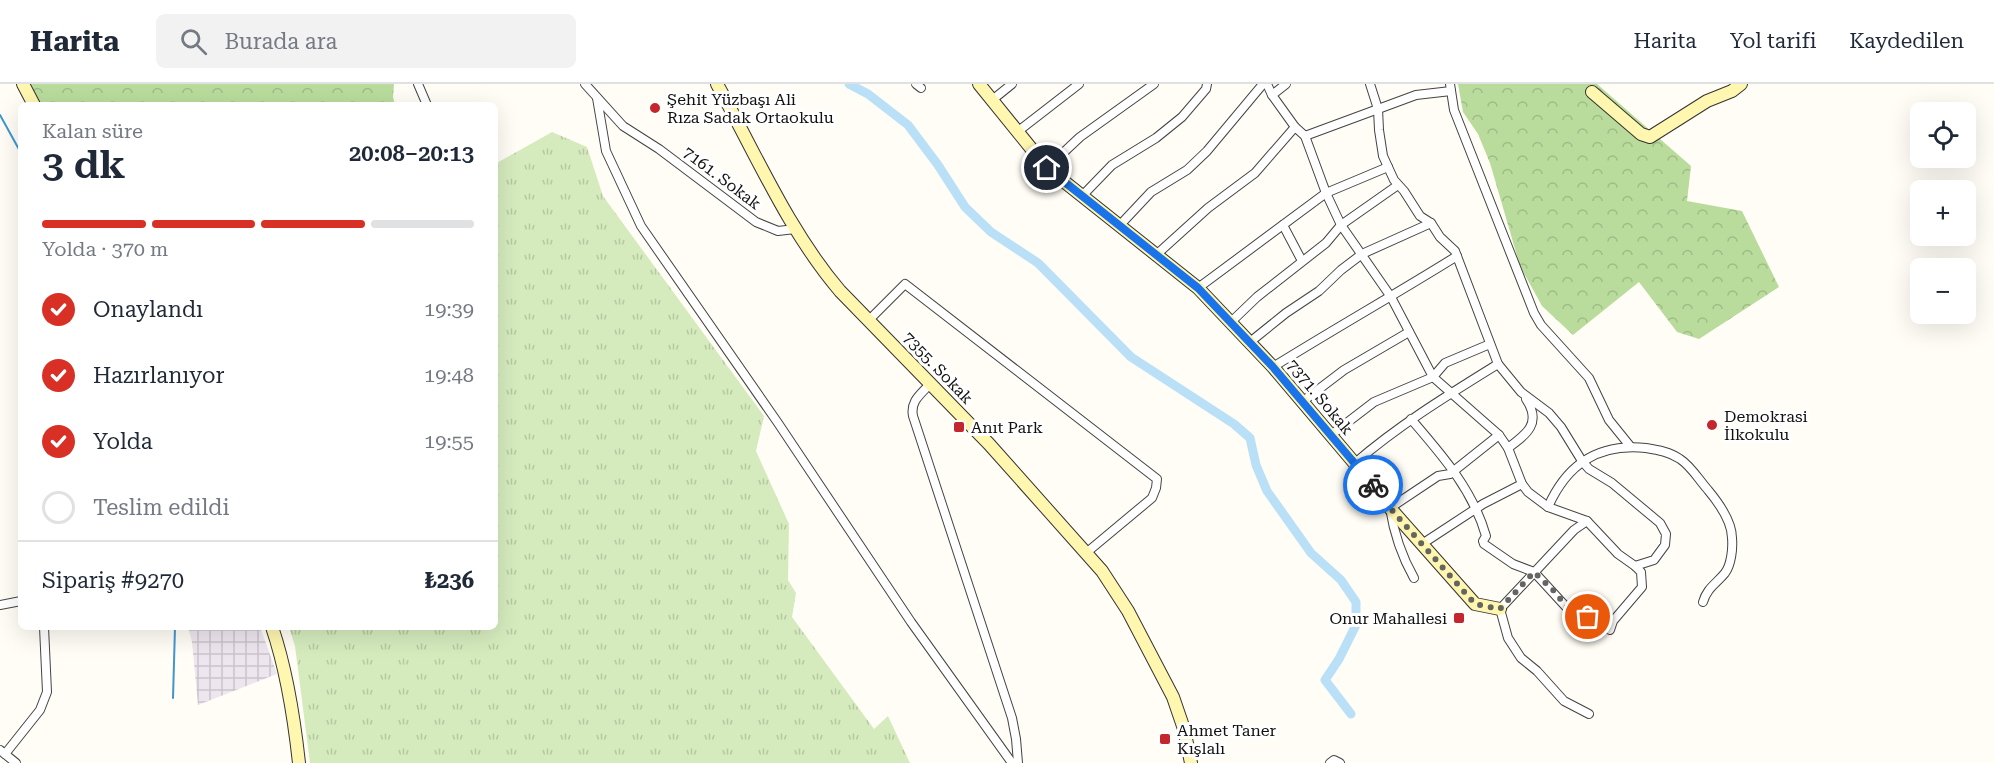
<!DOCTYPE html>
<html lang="tr">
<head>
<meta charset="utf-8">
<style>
  body { margin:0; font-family:"Roboto Serif",serif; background:#f2f2f3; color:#1f2937; height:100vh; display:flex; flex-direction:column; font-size:22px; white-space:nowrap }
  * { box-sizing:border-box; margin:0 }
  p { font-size:20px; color:#747a83 }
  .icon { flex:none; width:33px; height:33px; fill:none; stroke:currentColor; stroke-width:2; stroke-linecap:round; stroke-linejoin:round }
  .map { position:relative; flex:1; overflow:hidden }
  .details { position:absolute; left:18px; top:18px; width:480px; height:528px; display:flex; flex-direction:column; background:#fff; border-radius:9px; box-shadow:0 6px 24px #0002 }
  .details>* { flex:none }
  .controls { position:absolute; left:1910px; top:18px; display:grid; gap:12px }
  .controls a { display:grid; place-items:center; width:66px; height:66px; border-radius:9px; background:#fff; box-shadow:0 6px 24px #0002; font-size:30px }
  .pin { position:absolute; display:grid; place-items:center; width:51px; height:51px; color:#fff; margin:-26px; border:3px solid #fff; border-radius:50%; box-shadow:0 2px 6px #0007 }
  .courier { position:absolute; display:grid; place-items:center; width:60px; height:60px; margin:-30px; border:4px solid #1a73e8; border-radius:50%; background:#fff; color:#222; box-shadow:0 2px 8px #0007 }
  .head em { font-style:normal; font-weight:600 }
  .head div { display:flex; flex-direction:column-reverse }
  .head { display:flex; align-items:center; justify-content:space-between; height:102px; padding:0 24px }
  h1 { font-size:39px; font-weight:600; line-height:45px }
  .bar { display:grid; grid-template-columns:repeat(4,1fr); gap:9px 6px; align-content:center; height:72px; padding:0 24px }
  .bar i { height:8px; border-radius:4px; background:#e0e1e3 }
  .bar .on { background:#d93025 }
  .bar p { grid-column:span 4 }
  .line { display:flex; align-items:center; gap:15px; padding:0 24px; border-top:2px solid #e0e1e3 }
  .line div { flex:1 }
  ol { padding:0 24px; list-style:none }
  li { display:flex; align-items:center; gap:18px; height:66px }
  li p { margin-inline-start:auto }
  li .icon { padding:6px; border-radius:50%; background:#d93025; color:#fff; stroke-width:4 }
  li:last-child { color:#747a83 }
  li i { width:33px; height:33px; border:3px solid #e0e1e3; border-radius:50% }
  header { display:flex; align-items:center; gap:36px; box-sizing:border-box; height:84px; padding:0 30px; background:#fff; border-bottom:2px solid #e0e1e3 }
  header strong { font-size:28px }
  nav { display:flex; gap:33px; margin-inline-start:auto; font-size:21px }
  .search { width:420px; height:54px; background:#f2f2f3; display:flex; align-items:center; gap:15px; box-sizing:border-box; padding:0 21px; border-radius:9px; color:#747a83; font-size:22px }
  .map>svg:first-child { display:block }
</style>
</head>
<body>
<header>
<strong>Harita</strong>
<div class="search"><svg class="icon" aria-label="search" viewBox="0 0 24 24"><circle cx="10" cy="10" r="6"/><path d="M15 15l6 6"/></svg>Burada ara</div>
<nav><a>Harita</a><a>Yol tarifi</a><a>Kaydedilen</a></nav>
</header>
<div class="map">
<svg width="1994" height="679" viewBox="0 0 1994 679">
  <defs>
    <pattern id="industrial-grid" width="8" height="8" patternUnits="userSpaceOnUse" patternTransform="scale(1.5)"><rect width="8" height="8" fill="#eee6ef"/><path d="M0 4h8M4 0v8" fill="none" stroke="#cbc4cc"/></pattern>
    <pattern id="forest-crowns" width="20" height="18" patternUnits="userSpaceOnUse" patternTransform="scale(1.5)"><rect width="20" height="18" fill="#b9dc9c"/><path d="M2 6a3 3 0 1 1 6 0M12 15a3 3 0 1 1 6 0" fill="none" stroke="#9ebc85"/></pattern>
    <pattern id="park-tufts" width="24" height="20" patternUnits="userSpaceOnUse" patternTransform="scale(1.5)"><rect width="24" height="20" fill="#d5ebbd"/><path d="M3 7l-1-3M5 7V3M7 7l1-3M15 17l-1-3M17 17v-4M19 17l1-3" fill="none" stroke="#b6c8a1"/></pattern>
  </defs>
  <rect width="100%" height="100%" fill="#fffdf5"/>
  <path fill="url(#industrial-grid)" d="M188,543H260L277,590L198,621L192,558Z"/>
  <g fill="url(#forest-crowns)">
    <path d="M28,0H394L393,13L395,21H39Z"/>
    <path d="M1458,0H1597L1691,82L1687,117L1742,127L1779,203L1699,255L1677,248L1639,198L1573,251L1542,222L1520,182L1490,79L1478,50L1463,28Z"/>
  </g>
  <path fill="url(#park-tufts)" d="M552,48L587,63L603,112L764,332L756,367L789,440L788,496L796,509L792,533L874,645L888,632L910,679H310L295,562L289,543H495V80Z"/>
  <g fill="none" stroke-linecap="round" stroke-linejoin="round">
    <g stroke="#3f96cf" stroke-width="2">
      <path d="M0,31L21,69"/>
      <path d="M173,614L175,543"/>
    </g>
    <path stroke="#b9e0f7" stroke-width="9" d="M849,0L868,10L908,41L938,81L965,123L991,148L1038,179L1131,273L1234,340L1250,354L1256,381L1267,407L1311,469L1341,496L1356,518V541L1339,575L1325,596L1351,630"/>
    <g stroke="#444" stroke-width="10">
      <g id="street">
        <path d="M418,0L427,21"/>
        <path d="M585,0L623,42L659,65L756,138L778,147L795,145"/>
        <path d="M916,0L921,4"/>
        <path d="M1267,0L1272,11L1295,43L1305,52L1326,109L1341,141L1391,213L1433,293L1499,351L1508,364L1522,400L1528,408L1548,423L1587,437L1618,470L1635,482L1641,488L1642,503L1613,537L1610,546"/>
        <path d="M1370,0L1378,25L1379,46L1383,72L1388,83L1394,96L1404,107L1420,132L1431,139L1440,153L1455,167L1498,280L1521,308L1549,329L1561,343L1582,377L1589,385L1612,399L1660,439L1666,450L1665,461L1654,476L1635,482"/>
        <path d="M1450,0L1454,26L1534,229L1541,241L1589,294L1609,336L1630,362"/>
        <path d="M1272,11L1286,0"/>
        <path d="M597,14L606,67L641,142L778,339L911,538L1012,679"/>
        <path d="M991,17L1012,0"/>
        <path d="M1017,48L1079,0"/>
        <path d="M1305,52L1416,11L1451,7"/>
        <path d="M1047,84L1080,53L1154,0"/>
        <path d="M1083,111L1112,81L1156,54L1182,33L1206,5L1207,0"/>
        <path d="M1120,141L1151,108L1187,86L1207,67L1263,0"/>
        <path d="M1283,141L1302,177"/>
        <path d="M1155,172L1208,124L1255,89L1295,43"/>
        <path d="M1198,204L1326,109L1388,83"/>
        <path d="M869,236L905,200L1157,395L1156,404L1152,414L1086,469"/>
        <path d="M1231,238L1257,213L1326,159L1341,141L1398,101"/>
        <path d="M1250,258L1286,229L1319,207L1341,186L1362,170L1431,139"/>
        <path d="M1273,283C1334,245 1396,210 1457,172"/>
        <path d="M930,300C921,310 910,317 913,332L1012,634L1016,655L1018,679"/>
        <path d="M1302,318L1344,286L1409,248"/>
        <path d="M1411,335C1442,371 1473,406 1486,452L1483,457L1484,460L1513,480L1534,488L1568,525L1589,533"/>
        <path d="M1331,351L1374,318L1433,293L1445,279L1490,260"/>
        <path d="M1508,364C1527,350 1542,339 1526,315"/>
        <path d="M1355,379C1399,341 1448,311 1498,280"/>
        <path d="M1548,423C1567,380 1598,359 1646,364C1658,366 1670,368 1680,375C1691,382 1699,396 1708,406C1718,418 1732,438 1732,454C1733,465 1731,481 1725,489C1716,500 1707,504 1703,518"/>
        <path d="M1587,437L1574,446L1500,525L1508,554L1521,574L1537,587L1564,617L1589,630"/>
        <path d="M1422,460L1483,420L1522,400"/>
        <path d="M1414,494C1401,471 1394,450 1390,424L1438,392L1450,390L1499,351"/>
        <path d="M0,521L21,517"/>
        <path d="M0,666L16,679"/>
        <path d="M5,670L40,626L47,608L44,543"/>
        <path d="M1330,679L1334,676L1340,679"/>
      </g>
    </g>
    <g stroke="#333" stroke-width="14">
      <g id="secondary">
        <path d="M23,0L34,21"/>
        <path d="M717,0C756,70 788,146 840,207L989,360L1102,487L1128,527L1173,613L1184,645L1191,679"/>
        <path d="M979,0L1047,84L1198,204L1273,283L1373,401L1390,424L1475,520L1500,525"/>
        <path d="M1592,8L1641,50L1650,53L1707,17L1732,7L1741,0"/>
        <path d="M272,543C287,587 294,633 299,679"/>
      </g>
    </g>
    <use href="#street" stroke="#fff" stroke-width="8"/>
    <use href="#secondary" stroke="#fff6b0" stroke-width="12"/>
  </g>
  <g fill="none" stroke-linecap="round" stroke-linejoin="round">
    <path stroke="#646461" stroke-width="6" stroke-dasharray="0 10.8" d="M1373,401L1390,424L1475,520L1500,525L1534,488L1555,508L1568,525L1588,533"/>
    <path stroke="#1a73e8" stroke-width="8" d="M1047,84L1198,204L1273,283L1373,401"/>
  </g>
  <g fill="#c4262e" stroke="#fff" stroke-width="2">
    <circle cx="655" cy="24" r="6"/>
    <circle cx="1712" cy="341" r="6"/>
    <rect x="953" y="337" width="12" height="12" rx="3"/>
    <rect x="1453" y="528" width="12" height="12" rx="3"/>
    <rect x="1159" y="649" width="12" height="12" rx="3"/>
  </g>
  <g text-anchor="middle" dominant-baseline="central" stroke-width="6" stroke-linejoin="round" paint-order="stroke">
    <g font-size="16" fill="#111" stroke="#fff" text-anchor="start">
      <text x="667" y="15">Şehit Yüzbaşı Ali<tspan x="667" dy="18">Rıza Sadak Ortaokulu</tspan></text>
      <text x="1724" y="332">Demokrasi<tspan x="1724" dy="18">İlkokulu</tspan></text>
      <text x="971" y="343">Anıt Park</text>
      <text x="1447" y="534" text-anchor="end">Onur Mahallesi</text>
      <text x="1177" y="646">Ahmet Taner<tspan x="1177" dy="18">Kışlalı</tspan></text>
    </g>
    <g font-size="16" fill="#111" stroke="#fff">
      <text transform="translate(722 94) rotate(37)">7161. Sokak</text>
      <text transform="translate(938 284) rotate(46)">7355. Sokak</text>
      <text transform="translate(1320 313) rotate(50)">7371. Sokak</text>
    </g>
  </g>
</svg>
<div class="controls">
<a><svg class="icon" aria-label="locate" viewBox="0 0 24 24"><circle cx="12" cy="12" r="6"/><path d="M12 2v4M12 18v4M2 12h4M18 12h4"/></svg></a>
<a>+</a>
<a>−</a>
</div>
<div class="pin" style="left:1588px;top:533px;background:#ea580c"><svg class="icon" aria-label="bag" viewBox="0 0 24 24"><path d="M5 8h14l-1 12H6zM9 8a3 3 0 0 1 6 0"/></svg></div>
<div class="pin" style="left:1047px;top:84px;background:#1f2937"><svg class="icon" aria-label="home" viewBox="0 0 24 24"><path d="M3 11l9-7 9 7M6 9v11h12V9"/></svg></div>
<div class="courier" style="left:1373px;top:401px"><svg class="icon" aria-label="bike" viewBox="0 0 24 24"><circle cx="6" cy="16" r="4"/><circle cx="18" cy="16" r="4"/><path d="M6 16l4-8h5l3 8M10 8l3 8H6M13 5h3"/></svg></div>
<section class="details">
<div class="head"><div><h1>3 dk</h1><p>Kalan süre</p></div><em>20:08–20:13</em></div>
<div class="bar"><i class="on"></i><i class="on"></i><i class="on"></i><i></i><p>Yolda · 370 m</p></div>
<ol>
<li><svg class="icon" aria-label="check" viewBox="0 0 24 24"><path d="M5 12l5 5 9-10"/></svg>Onaylandı<p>19:39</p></li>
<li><svg class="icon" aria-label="check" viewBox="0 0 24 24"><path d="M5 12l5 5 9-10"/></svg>Hazırlanıyor<p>19:48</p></li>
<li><svg class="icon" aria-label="check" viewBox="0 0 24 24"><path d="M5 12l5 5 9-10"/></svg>Yolda<p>19:55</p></li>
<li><i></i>Teslim edildi</li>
</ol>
<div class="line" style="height:78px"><div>Sipariş #9270</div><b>₺236</b></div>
</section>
</div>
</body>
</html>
